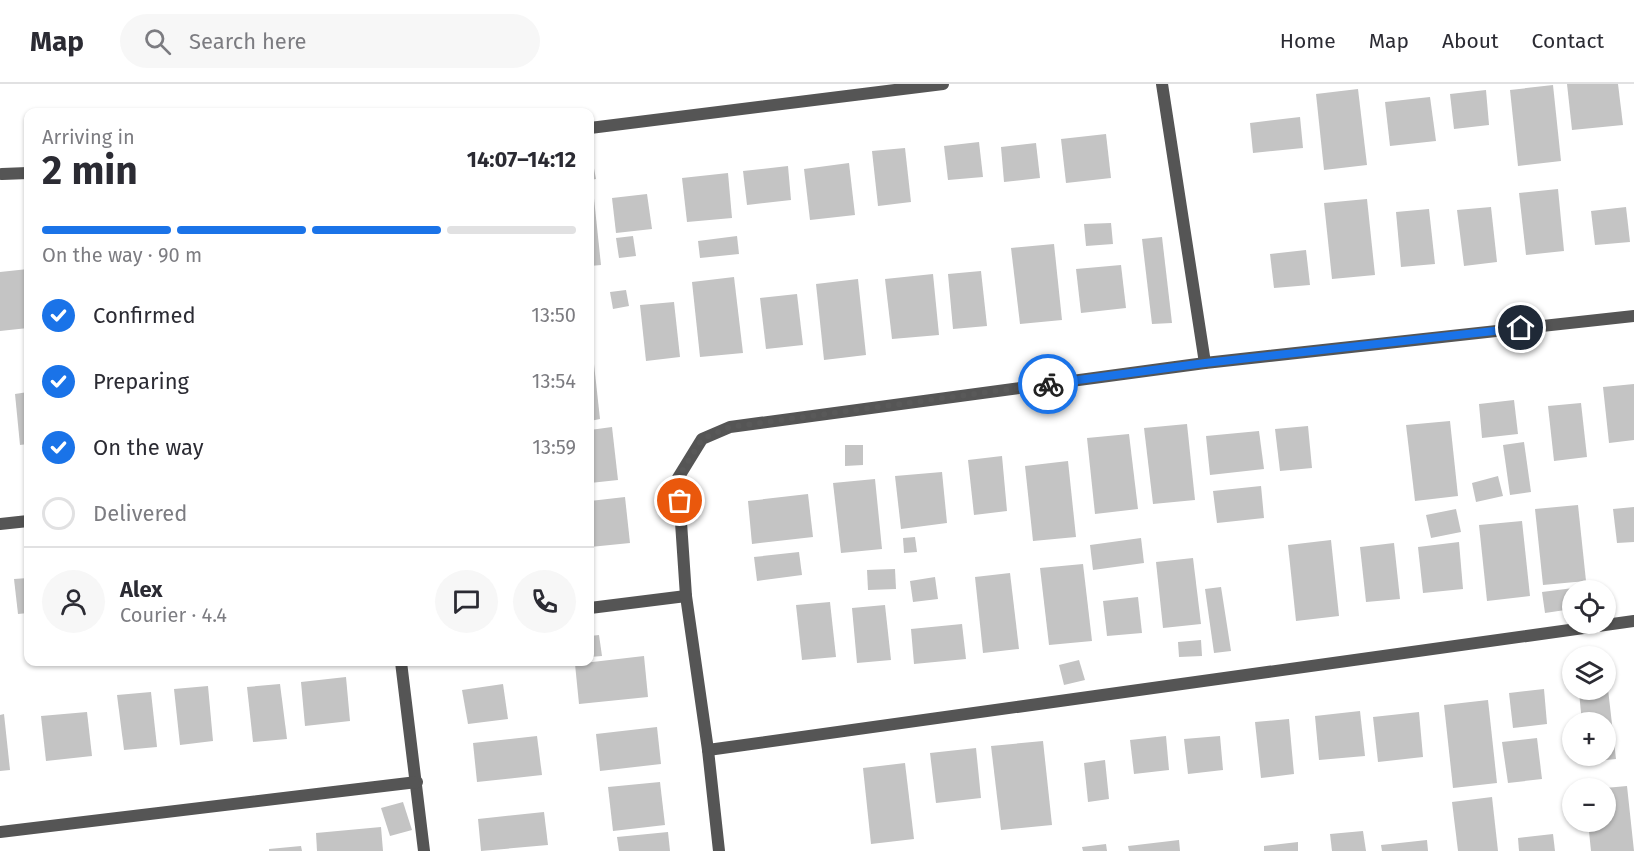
<!DOCTYPE html>
<html lang="en">
<head>
<meta charset="utf-8">
<style>
  body { margin:0; font-family:"Fira Sans",sans-serif; background:#f7f7f7; color:#2b2b33; height:100vh; display:flex; flex-direction:column; font-size:22px; white-space:nowrap }
  * { box-sizing:border-box; margin:0 }
  p { font-size:20px; color:#7c7c81 }
  .icon { flex:none; width:33px; height:33px; fill:none; stroke:currentColor; stroke-width:2; stroke-linecap:round; stroke-linejoin:round }
  .map { position:relative; flex:1; overflow:hidden }
  .sheet { position:absolute; left:24px; top:24px; width:570px; height:558px; display:flex; flex-direction:column; background:#fff; border-radius:12px; box-shadow:0 2px 4px #0004 }
  .sheet>* { flex:none }
  .buttons { position:absolute; left:1562px; top:496px; display:grid; gap:12px }
  .buttons a { display:grid; place-items:center; width:54px; height:54px; border-radius:50%; background:#fff; box-shadow:0 2px 4px #0004; font-size:30px }
  .pin { position:absolute; display:grid; place-items:center; width:51px; height:51px; color:#fff; margin:-26px; border:3px solid #fff; border-radius:50%; box-shadow:0 2px 6px #0007 }
  .courier { position:absolute; display:grid; place-items:center; width:60px; height:60px; margin:-30px; border:4px solid #1a73e8; border-radius:50%; background:#fff; color:#222; box-shadow:0 2px 8px #0007 }
  .head em { font-style:normal; font-weight:700 }
  .head div { display:flex; flex-direction:column-reverse }
  .head { display:flex; align-items:center; justify-content:space-between; height:102px; padding:0 18px }
  h1 { font-size:39px; font-weight:700; line-height:45px }
  .bar { display:grid; grid-template-columns:repeat(4,1fr); gap:9px 6px; align-content:center; height:72px; padding:0 18px }
  .bar i { height:8px; border-radius:4px; background:#e1e1e2 }
  .bar .selected { background:#1a73e8 }
  .bar p { grid-column:span 4 }
  .line { display:flex; align-items:center; gap:15px; padding:0 18px; border-top:2px solid #e1e1e2 }
  .line div { flex:1 }
  .round { display:grid; place-items:center; flex:none; width:63px; height:63px; border-radius:32px; background:#f7f7f7 }
  ol { padding:0 18px; list-style:none }
  li { display:flex; align-items:center; gap:18px; height:66px }
  li p { margin-inline-start:auto }
  li .icon { padding:6px; border-radius:50%; background:#1a73e8; color:#fff; stroke-width:4 }
  li:last-child { color:#7c7c81 }
  li i { width:33px; height:33px; border:3px solid #e1e1e2; border-radius:50% }
  header { display:flex; align-items:center; gap:36px; box-sizing:border-box; height:84px; padding:0 30px; background:#fff; border-bottom:2px solid #e1e1e2 }
  header strong { font-size:28px }
  nav { display:flex; gap:33px; margin-inline-start:auto; font-size:21px }
  .search { width:420px; height:54px; background:#f7f7f7; display:flex; align-items:center; gap:15px; box-sizing:border-box; padding:0 21px; border-radius:33px; color:#7c7c81; font-size:22px }
  .map>svg:first-child { display:block }
</style>
</head>
<body>
<header>
<strong>Map</strong>
<div class="search"><svg class="icon" aria-label="search" viewBox="0 0 24 24"><circle cx="10" cy="10" r="6"/><path d="M15 15l6 6"/></svg>Search here</div>
<nav><a>Home</a><a>Map</a><a>About</a><a>Contact</a></nav>
</header>
<div class="map">
<svg width="1634" height="767" viewBox="0 0 1634 767">
  <rect width="100%" height="100%" fill="#fff"/>
  <g fill="#c4c4c4">
    <path d="M1567,0H1618L1623,41L1572,46Z"/>
    <path d="M1553,1L1561,77L1518,82L1510,6Z"/>
    <path d="M1358,5L1367,81L1324,86L1316,10Z"/>
    <path d="M1486,6L1489,41L1454,45L1450,10Z"/>
    <path d="M1430,13L1436,57L1390,62L1385,18Z"/>
    <path d="M1300,33L1303,64L1253,69L1250,39Z"/>
    <path d="M1106,50L1111,94L1066,99L1061,55Z"/>
    <path d="M979,58L983,93L948,96L944,62Z"/>
    <path d="M1036,59L1040,94L1004,98L1001,63Z"/>
    <path d="M905,64L911,118L878,122L872,67Z"/>
    <path d="M593,79L596,95L590,96V80Z"/>
    <path d="M849,79L855,131L810,136L804,85Z"/>
    <path d="M788,82L791,116L747,121L743,87Z"/>
    <path d="M728,89L732,134L687,138L682,94Z"/>
    <path d="M593,105L601,181L590,182V106Z"/>
    <path d="M1558,105L1564,167L1526,171L1519,109Z"/>
    <path d="M647,110L652,145L616,149L612,114Z"/>
    <path d="M1367,115L1375,191L1332,195L1324,119Z"/>
    <path d="M1491,123L1497,178L1464,182L1457,126Z"/>
    <path d="M1626,123L1630,158L1595,161L1591,127Z"/>
    <path d="M1429,125L1435,180L1401,183L1396,128Z"/>
    <path d="M1111,139L1113,160L1086,162L1084,140Z"/>
    <path d="M633,152L636,172L619,174L616,154Z"/>
    <path d="M737,152L739,170L700,174L698,157Z"/>
    <path d="M1162,153L1172,239L1152,240L1142,155Z"/>
    <path d="M1054,160L1062,236L1020,240L1011,164Z"/>
    <path d="M1306,166L1310,201L1274,204L1270,170Z"/>
    <path d="M1121,181L1126,224L1081,229L1076,185Z"/>
    <path d="M28,185V244L0,247V188Z"/>
    <path d="M981,187L987,242L953,245L948,190Z"/>
    <path d="M933,190L939,251L892,255L885,195Z"/>
    <path d="M734,193L743,269L700,273L692,198Z"/>
    <path d="M858,195L866,271L824,276L816,200Z"/>
    <path d="M626,206L629,222L613,225L610,208Z"/>
    <path d="M797,210L803,261L766,265L760,214Z"/>
    <path d="M674,218L680,273L646,277L640,221Z"/>
    <path d="M594,280L600,335L590,337V281Z"/>
    <path d="M1634,300V356L1609,359L1603,303Z"/>
    <path d="M28,308V360L20,361L15,310Z"/>
    <path d="M1514,316L1518,350L1482,354L1479,320Z"/>
    <path d="M1581,319L1587,373L1554,377L1548,322Z"/>
    <path d="M1450,337L1458,412L1415,417L1406,341Z"/>
    <path d="M1187,340L1195,416L1153,420L1144,344Z"/>
    <path d="M1308,342L1312,384L1280,387L1275,345Z"/>
    <path d="M612,343L618,396L590,399V346Z"/>
    <path d="M1259,347L1264,385L1210,391L1206,352Z"/>
    <path d="M1129,350L1138,425L1095,430L1087,354Z"/>
    <path d="M1524,358L1531,408L1510,411L1503,361Z"/>
    <path d="M845,361H863V381L845,382Z"/>
    <path d="M1002,372L1007,427L974,431L968,376Z"/>
    <path d="M1068,377L1076,453L1033,457L1025,382Z"/>
    <path d="M942,388L947,439L901,445L895,392Z"/>
    <path d="M1498,392L1503,412L1476,418L1472,399Z"/>
    <path d="M875,395L882,465L841,469L833,399Z"/>
    <path d="M1261,402L1264,434L1217,439L1213,407Z"/>
    <path d="M808,410L813,453L752,460L748,417Z"/>
    <path d="M625,413L630,459L590,463V417Z"/>
    <path d="M1578,421L1586,497L1543,501L1535,425Z"/>
    <path d="M1634,423V458L1617,459L1613,425Z"/>
    <path d="M1456,425L1461,448L1431,454L1426,431Z"/>
    <path d="M1522,437L1530,512L1487,517L1479,441Z"/>
    <path d="M915,453L917,468L904,469L903,454Z"/>
    <path d="M1141,454L1144,479L1093,486L1090,461Z"/>
    <path d="M1331,456L1339,532L1296,537L1288,461Z"/>
    <path d="M1459,458L1463,505L1423,509L1418,463Z"/>
    <path d="M1394,459L1400,515L1366,518L1360,463Z"/>
    <path d="M799,468L802,491L757,497L754,473Z"/>
    <path d="M1193,474L1201,540L1163,544L1156,478Z"/>
    <path d="M1083,480L1092,557L1049,561L1040,484Z"/>
    <path d="M895,485L896,505L868,506L867,486Z"/>
    <path d="M1010,489L1019,565L983,569L975,493Z"/>
    <path d="M935,493L938,515L913,518L910,497Z"/>
    <path d="M28,494V529L18,530L14,495Z"/>
    <path d="M1589,502V507H1572V525L1545,529L1542,508Z"/>
    <path d="M1221,503L1231,567L1214,569L1205,505Z"/>
    <path d="M1138,513L1142,549L1107,552L1103,517Z"/>
    <path d="M830,518L836,573L802,576L796,521Z"/>
    <path d="M885,521L891,576L857,579L852,524Z"/>
    <path d="M962,540L966,575L914,580L911,545Z"/>
    <path d="M599,551L602,572L590,573V552Z"/>
    <path d="M1201,556L1202,572L1179,573L1178,558Z"/>
    <path d="M644,572L648,613L579,620L575,580Z"/>
    <path d="M1079,576L1085,596L1064,601L1059,581Z"/>
    <path d="M346,593L350,637L305,642L301,598Z"/>
    <path d="M280,600L287,655L253,658L247,603Z"/>
    <path d="M503,600L508,635L468,640L462,606Z"/>
    <path d="M208,602L213,657L180,661L174,605Z"/>
    <path d="M1544,605L1547,640L1513,644L1509,609Z"/>
    <path d="M1605,605H1608L1616,675L1586,678V672H1605V639H1582L1579,608Z"/>
    <path d="M151,608L157,663L124,666L117,611Z"/>
    <path d="M1488,616L1497,699L1453,704L1444,621Z"/>
    <path d="M1360,627L1365,672L1319,676L1315,632Z"/>
    <path d="M87,628L92,672L46,677L41,632Z"/>
    <path d="M1419,628L1423,673L1378,678L1373,633Z"/>
    <path d="M4,630L10,686L0,687V631Z"/>
    <path d="M1289,635L1294,690L1261,694L1255,638Z"/>
    <path d="M657,643L661,680L600,687L596,650Z"/>
    <path d="M537,652L542,691L477,698L473,659Z"/>
    <path d="M1166,652L1169,686L1134,690L1130,656Z"/>
    <path d="M1220,652L1223,686L1188,690L1184,655Z"/>
    <path d="M1537,654L1542,695L1508,699L1502,658Z"/>
    <path d="M1043,657L1052,741L1001,746L991,662Z"/>
    <path d="M976,664L981,714L936,719L930,669Z"/>
    <path d="M1105,676L1109,715L1088,718L1084,679Z"/>
    <path d="M905,679L914,755L871,760L863,684Z"/>
    <path d="M660,698L665,741L613,747L608,703Z"/>
    <path d="M1627,702L1634,767H1591L1588,738H1605V704Z"/>
    <path d="M1492,713L1498,767H1458L1452,718Z"/>
    <path d="M403,718L412,746L390,752L381,724Z"/>
    <path d="M544,728L548,761L481,767L478,735Z"/>
    <path d="M381,743L383,767H317L316,749Z"/>
    <path d="M1363,747L1366,767H1332L1330,750Z"/>
    <path d="M668,748L670,767H619L617,753Z"/>
    <path d="M1553,750L1555,767H1519L1518,754Z"/>
    <path d="M1179,756L1180,767H1129L1128,762Z"/>
    <path d="M1427,756L1428,767H1382L1381,761Z"/>
    <path d="M1298,758V767H1264V762Z"/>
    <path d="M1106,760L1107,767H1083L1082,763Z"/>
    <path d="M301,762L302,767H269V765Z"/>
  </g>
  <g fill="none" stroke-linecap="round" stroke-linejoin="round">
    <g stroke="#555" stroke-width="12">
      <path d="M1162,0L1205,279"/>
      <path d="M590,44L943,0"/>
      <path d="M2,90L28,89"/>
      <path d="M0,440L28,437"/>
      <path d="M590,524L686,512"/>
      <path d="M401,578L424,767"/>
      <path d="M708,666L1634,537"/>
      <path d="M0,748L417,698"/>
      <path d="M719,767L708,666L686,512L678,394L702,355L730,343L1205,279L1634,232"/>
    </g>
  </g>
  <g fill="none" stroke-linecap="round" stroke-linejoin="round">
    <path stroke="#595959" stroke-width="6" stroke-dasharray="0 10.8" d="M680,417L678,394L702,355L730,343L1048,300"/>
    <path stroke="#1a73e8" stroke-width="8" d="M1048,300L1205,279L1521,244"/>
  </g>
</svg>
<div class="buttons">
<a><svg class="icon" aria-label="locate" viewBox="0 0 24 24"><circle cx="12" cy="12" r="6"/><path d="M12 2v4M12 18v4M2 12h4M18 12h4"/></svg></a>
<a><svg class="icon" aria-label="layers" viewBox="0 0 24 24"><path d="M12 4l9 5-9 5-9-5zM3 14l9 5 9-5"/></svg></a>
<a>+</a>
<a>−</a>
</div>
<div class="pin" style="left:680px;top:417px;background:#ea580c"><svg class="icon" aria-label="bag" viewBox="0 0 24 24"><path d="M5 8h14l-1 12H6zM9 8a3 3 0 0 1 6 0"/></svg></div>
<div class="pin" style="left:1521px;top:244px;background:#1f2937"><svg class="icon" aria-label="home" viewBox="0 0 24 24"><path d="M3 11l9-7 9 7M6 9v11h12V9"/></svg></div>
<div class="courier" style="left:1048px;top:300px"><svg class="icon" aria-label="bike" viewBox="0 0 24 24"><circle cx="6" cy="16" r="4"/><circle cx="18" cy="16" r="4"/><path d="M6 16l4-8h5l3 8M10 8l3 8H6M13 5h3"/></svg></div>
<section class="sheet">
<div class="head"><div><h1>2 min</h1><p>Arriving in</p></div><em>14:07–14:12</em></div>
<div class="bar"><i class="selected"></i><i class="selected"></i><i class="selected"></i><i></i><p>On the way · 90 m</p></div>
<ol>
<li><svg class="icon" aria-label="check" viewBox="0 0 24 24"><path d="M5 12l5 5 9-10"/></svg>Confirmed<p>13:50</p></li>
<li><svg class="icon" aria-label="check" viewBox="0 0 24 24"><path d="M5 12l5 5 9-10"/></svg>Preparing<p>13:54</p></li>
<li><svg class="icon" aria-label="check" viewBox="0 0 24 24"><path d="M5 12l5 5 9-10"/></svg>On the way<p>13:59</p></li>
<li><i></i>Delivered</li>
</ol>
<div class="line" style="height:108px"><a class="round"><svg class="icon" aria-label="person" viewBox="0 0 24 24"><circle cx="12" cy="8" r="4"/><path d="M4 21q1-7 8-7t8 7"/></svg></a><div><b>Alex</b><p>Courier · 4.4</p></div><a class="round"><svg class="icon" aria-label="chat" viewBox="0 0 24 24"><path d="M4 5h16v11H9l-5 4z"/></svg></a><a class="round"><svg class="icon" aria-label="phone" viewBox="0 0 24 24"><path d="M5 4h4l2 5-3 2q2 4 5 5l2-3 5 2v4C11 20 4 13 5 4z"/></svg></a></div>
</section>
</div>
</body>
</html>
